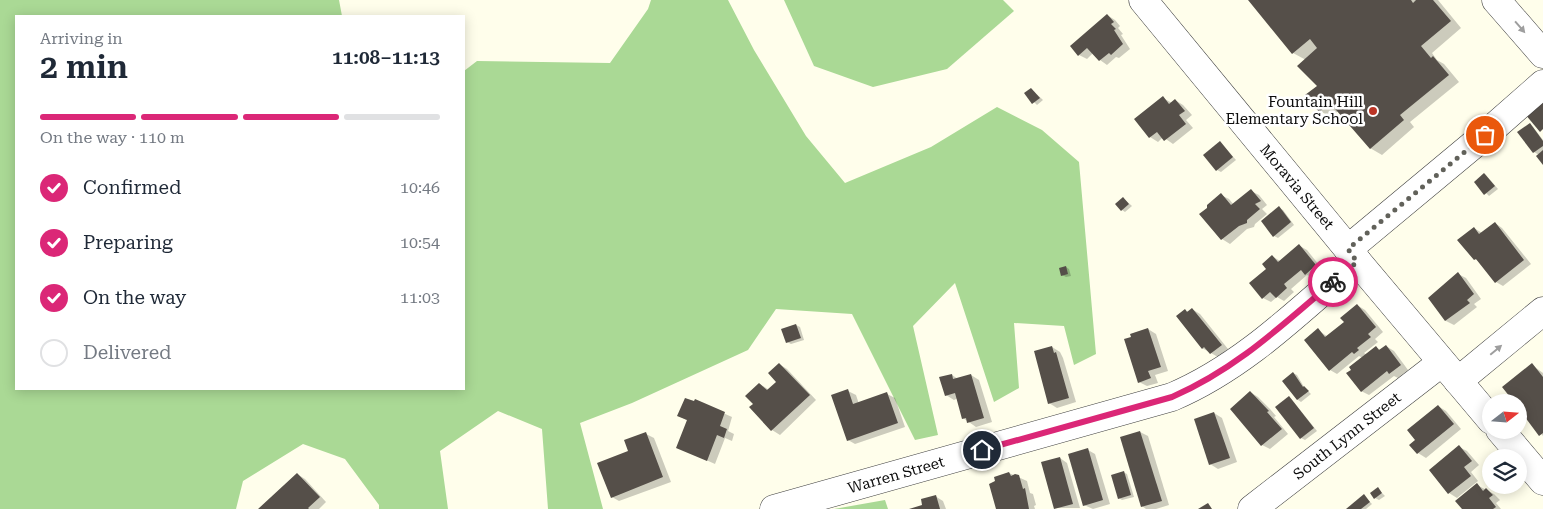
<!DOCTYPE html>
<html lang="en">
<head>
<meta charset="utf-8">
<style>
  body { margin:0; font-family:"Roboto Serif",serif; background:#f2f2f3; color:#1f2937; height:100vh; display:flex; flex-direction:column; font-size:19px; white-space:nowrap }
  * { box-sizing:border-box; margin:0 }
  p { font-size:16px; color:#747a83 }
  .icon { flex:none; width:28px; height:28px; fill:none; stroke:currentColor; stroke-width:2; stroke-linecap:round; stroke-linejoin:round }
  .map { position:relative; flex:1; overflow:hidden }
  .sheet { position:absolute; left:15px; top:15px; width:450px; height:375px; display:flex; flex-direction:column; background:#fff; border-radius:0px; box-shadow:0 2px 12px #0003 }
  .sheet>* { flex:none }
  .needle { width:32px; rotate:73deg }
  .controls { position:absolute; left:1482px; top:394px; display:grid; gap:10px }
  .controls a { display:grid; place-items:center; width:45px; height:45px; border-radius:50%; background:#fff; box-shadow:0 2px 12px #0003; font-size:25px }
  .pin { position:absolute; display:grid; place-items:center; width:42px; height:42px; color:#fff; margin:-21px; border:2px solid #fff; border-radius:50%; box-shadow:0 1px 5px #0007 }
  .courier { position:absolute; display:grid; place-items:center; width:50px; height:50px; margin:-25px; border:4px solid #db2777; border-radius:50%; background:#fff; color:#222; box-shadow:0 1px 6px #0007 }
  .head em { font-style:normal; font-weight:600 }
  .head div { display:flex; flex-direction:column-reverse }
  .head { display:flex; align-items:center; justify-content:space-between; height:85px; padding:0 25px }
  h1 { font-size:32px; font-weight:600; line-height:38px }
  .bar { display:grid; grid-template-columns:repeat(4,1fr); gap:8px 5px; align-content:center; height:60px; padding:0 25px }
  .bar i { height:6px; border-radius:4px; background:#e0e1e3 }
  .bar .current { background:#db2777 }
  .bar p { grid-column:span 4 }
  ol { padding:0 25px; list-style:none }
  li { display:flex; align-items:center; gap:15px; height:55px }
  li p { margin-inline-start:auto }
  li .icon { padding:5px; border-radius:50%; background:#db2777; color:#fff; stroke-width:4 }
  li:last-child { color:#747a83 }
  li i { width:28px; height:28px; border:2px solid #e0e1e3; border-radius:50% }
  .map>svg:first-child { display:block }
</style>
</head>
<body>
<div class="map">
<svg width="1543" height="509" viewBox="0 0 1543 509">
  <rect width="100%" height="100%" fill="#fffeeb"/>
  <g fill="#aad995">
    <path d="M0,0H339L342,16H16V389H464V71L477,61L610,63L648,9L651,0H728L754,50L806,136L845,183L931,147L997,107L1042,130L1079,162L1096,354L1074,365L1064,326L1014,323L1019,388L994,402L955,283L913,326L938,435L915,440L852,314L776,309L748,350L632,403L580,423L603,509H548L542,429L498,411L440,451L448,509H379V505L345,459L303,444L243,481L236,509H0Z"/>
    <path d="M784,0H1003L1014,11L947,69L873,87L814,66Z"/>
    <path d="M885,500L888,509H834Z"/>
  </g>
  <g fill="#0003">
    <path d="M1249,0H1438L1461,28L1432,53L1437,60L1444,64L1459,82L1410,122L1414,127L1382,155L1370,148L1338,111L1331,117L1320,111L1318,86L1306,60L1293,53Z"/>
    <path d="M1107,15L1115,20L1120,26L1118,28L1123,34L1121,35L1130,49L1119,58L1116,57L1107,65L1100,60L1093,53L1087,59L1079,55Z"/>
    <path d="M1031,89L1043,100L1037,105L1026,94Z"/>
    <path d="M1163,98L1172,103L1175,100L1183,105L1192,115L1186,120L1193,128L1173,144L1163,137L1158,142L1150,137Z"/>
    <path d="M1530,125L1533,127L1543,140V163L1539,155L1534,152Z"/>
    <path d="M1220,142L1236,160L1221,172L1217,170Z"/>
    <path d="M1485,174L1498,189L1489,196L1475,182Z"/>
    <path d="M1251,191L1259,195L1267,205L1262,209L1267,214L1255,224L1254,227L1247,229L1230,244L1222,239L1201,214L1221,195L1229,199L1234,205Z"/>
    <path d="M1124,199L1132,206L1125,212L1122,210Z"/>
    <path d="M1279,208L1283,210L1294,225L1278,238L1274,236Z"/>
    <path d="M1495,223L1502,228L1531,264L1503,286L1496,282L1480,262L1475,259L1474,228L1482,233Z"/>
    <path d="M1300,246L1307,250L1323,270L1313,278L1307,275L1291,289L1294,292L1284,301L1277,297L1271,302L1263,298L1268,269L1272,256L1280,261Z"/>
    <path d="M1066,267L1069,269L1071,276L1066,277L1062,275Z"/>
    <path d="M1458,274L1466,278L1481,299L1474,304L1477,307L1454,325L1446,321L1429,298Z"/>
    <path d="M1357,305L1365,310L1383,332L1375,339L1378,342L1364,353L1367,355L1377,348L1381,350L1386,346L1394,351L1408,370L1398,378L1394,376L1369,395L1361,391L1363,358L1359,356L1337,374L1330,370L1318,330L1328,337L1346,323Z"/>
    <path d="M1192,309L1200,314L1228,349L1218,357L1202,348L1185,310L1189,312Z"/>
    <path d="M796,325L800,327L804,340L791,344L787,342Z"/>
    <path d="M1148,329L1156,334L1168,371L1155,375L1158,383L1147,386L1139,382Z"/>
    <path d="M1052,347L1060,352L1063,358L1076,402L1057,408L1049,403Z"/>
    <path d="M779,364L787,369L816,400L780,435L772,430L751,407L754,404L760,384L769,390L778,382Z"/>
    <path d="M1532,365L1543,373V436L1519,407V402H1515L1503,387Z"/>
    <path d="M1293,373L1297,375L1304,387L1311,394L1301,402L1298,400L1283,381Z"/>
    <path d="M952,375L958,379L971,375L979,380L992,422L976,427L963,418L958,398L954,400L946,395Z"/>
    <path d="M848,391L856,395L859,404L887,394L895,398L905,427L855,444L848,440Z"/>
    <path d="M1250,392L1258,397L1270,409L1276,416L1274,417L1288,434L1270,449L1262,445Z"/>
    <path d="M1289,398L1292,400L1317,431L1305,440L1301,438Z"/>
    <path d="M696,401L732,417L728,431L734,434L732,441L725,438L715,464L677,447L688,421L679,416Z"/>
    <path d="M1438,406L1446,411L1461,429L1426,458L1418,453L1417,440Z"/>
    <path d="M1214,413L1222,418L1237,462L1218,469L1210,464Z"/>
    <path d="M1140,432L1148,436L1169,505L1156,509H1146L1142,506Z"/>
    <path d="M646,434L654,438L671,482L619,501L612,497L630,452Z"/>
    <path d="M1459,447L1467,451L1479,465L1471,472L1478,481L1457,498L1449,493Z"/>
    <path d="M1088,450L1095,454L1110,504L1093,509L1084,505Z"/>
    <path d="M1060,458L1067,463L1080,508H1055Z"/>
    <path d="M1123,472L1127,474L1134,497L1122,500L1119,498Z"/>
    <path d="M1009,473L1027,481L1030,493L1033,494L1036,505L1034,506L1035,509H998Z"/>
    <path d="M297,474L305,479L326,502L319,509H260Z"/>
    <path d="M1477,485L1494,494L1500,500L1496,503L1501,509H1463Z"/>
    <path d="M1378,489L1385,496L1379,500L1375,498Z"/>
    <path d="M935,496L943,501L946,509H912L924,505Z"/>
    <path d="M1364,496L1372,504L1366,509H1349Z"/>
  </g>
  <g fill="#554f49">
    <path d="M1248,0H1411L1413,3L1416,0H1433L1451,21L1421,46L1431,58L1433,56L1449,75L1400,115L1404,120L1370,149L1330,103L1319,112L1305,95L1317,86L1297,66L1317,48L1310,39L1292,54Z"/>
    <path d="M1107,14L1114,22L1111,24L1116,29L1114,30L1123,44L1111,55L1109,53L1099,61L1087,48L1078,56L1070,46Z"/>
    <path d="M1031,88L1040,98L1032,104L1024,93Z"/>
    <path d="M1163,96L1169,104L1175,99L1185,111L1179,115L1186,124L1164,141L1157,132L1149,138L1134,119Z"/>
    <path d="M1543,101V129L1540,132L1525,114Z"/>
    <path d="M1530,123L1543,141V146L1533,153L1517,132Z"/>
    <path d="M1220,141L1233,157L1216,171L1203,155Z"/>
    <path d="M1543,150V165L1536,156Z"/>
    <path d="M1484,173L1495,186L1484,195L1474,182Z"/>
    <path d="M1251,189L1261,201L1255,204L1260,209L1247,220V223L1239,226L1221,240L1199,214L1207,208V205L1221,193L1231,205Z"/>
    <path d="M1123,197L1129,204L1121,211L1115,204Z"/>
    <path d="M1279,206L1291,222L1273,237L1261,221Z"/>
    <path d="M1495,222L1524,260L1495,283L1476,259L1474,260L1457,240L1474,227L1479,234Z"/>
    <path d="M1299,244L1316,265L1305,275L1301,270L1284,284L1287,288L1276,298L1270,292L1262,299L1249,283L1266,269L1262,264L1272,255L1278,262Z"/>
    <path d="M1066,266L1068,274L1061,276L1059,268Z"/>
    <path d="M1458,272L1474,294L1467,300L1470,303L1445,321L1428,298Z"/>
    <path d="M1357,304L1376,327L1368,334L1371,337L1357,348L1359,350L1354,354L1352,352L1329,371L1304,340L1318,328L1325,337L1344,322L1340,318Z"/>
    <path d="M1192,308L1222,345L1210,354L1204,347L1202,349L1176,316L1185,309L1187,312Z"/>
    <path d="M796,324L801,338L786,343L781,329Z"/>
    <path d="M1148,328L1161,367L1148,371L1151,378L1138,383L1124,339L1131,337L1130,334Z"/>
    <path d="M1386,345L1401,365L1389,374L1387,371L1361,392L1346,373L1351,370L1349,367L1376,346L1379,350Z"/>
    <path d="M1052,346L1054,353L1056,352L1069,398L1048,404L1034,351Z"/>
    <path d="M779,363L810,395L771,431L749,407L753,404L745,396L759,383L767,390L776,382L768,373Z"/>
    <path d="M1532,363L1543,377V433L1539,436L1519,409V402H1514L1502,387Z"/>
    <path d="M1293,372L1303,387L1304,386L1309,391L1297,400L1282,381Z"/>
    <path d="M952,374L953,379L971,374L984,418L967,423L966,418L962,419L955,393L945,396L939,377Z"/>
    <path d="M848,389L853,404L887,392L898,423L847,441L831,395Z"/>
    <path d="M1250,391L1269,411L1267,412L1282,429L1261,446L1230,409Z"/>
    <path d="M1289,396L1314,428L1300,439L1275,407Z"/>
    <path d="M685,398L694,401L695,399L725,412L720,426L727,429L724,438L717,435L707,461L676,448L687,420L677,416Z"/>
    <path d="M1438,405L1454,424L1417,454L1409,445L1415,440L1407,430Z"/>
    <path d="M1214,412L1230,458L1209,465L1194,419Z"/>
    <path d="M1140,431L1162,501L1141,507L1120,437Z"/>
    <path d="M646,432L663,477L611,498L597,463L628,451L624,440Z"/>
    <path d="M1459,445L1472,461L1464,467L1471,476L1448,494L1429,470Z"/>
    <path d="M1088,448L1103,500L1083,506L1068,454Z"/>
    <path d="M1060,457L1073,504L1054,509L1041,462Z"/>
    <path d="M1124,471L1131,495L1118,499L1111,475Z"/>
    <path d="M1009,472L1011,476L1015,474L1019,475L1023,489L1025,488L1029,509H996L989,484L995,481L994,477Z"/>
    <path d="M297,473L320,497L308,508L309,509H258Z"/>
    <path d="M1477,483L1483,491L1486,488L1493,495L1489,498L1496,507L1493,509H1462L1455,501Z"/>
    <path d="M1378,487L1382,493L1374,499L1370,493Z"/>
    <path d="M1364,494L1370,502L1361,509H1346Z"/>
    <path d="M936,495L940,509H909L922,505L921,499Z"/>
    <path d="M1208,503L1212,509H1198Z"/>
  </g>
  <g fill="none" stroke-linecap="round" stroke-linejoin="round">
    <g stroke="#3f3f3f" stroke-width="29">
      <g id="minor">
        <path d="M1143,0L1348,249L1357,261L1491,420"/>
        <path d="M1496,0L1543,54"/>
        <path d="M1348,249L1485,135L1543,84"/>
        <path d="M1458,381L1543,311"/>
        <path d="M1500,430L1543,481"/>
        <path d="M774,509L1172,397C1243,367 1299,311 1357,261"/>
        <path d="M1252,509L1441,363"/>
      </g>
    </g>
    <use href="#minor" stroke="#fff" stroke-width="28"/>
  </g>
  <defs><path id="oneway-solid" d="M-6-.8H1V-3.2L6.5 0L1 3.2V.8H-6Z" transform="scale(1.25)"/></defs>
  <g fill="#9e9e9e">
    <use href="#oneway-solid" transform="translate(1520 27) rotate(49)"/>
    <use href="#oneway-solid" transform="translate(1496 350) rotate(-40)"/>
  </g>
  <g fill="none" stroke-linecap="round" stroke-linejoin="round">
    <path stroke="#61615a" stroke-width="5" stroke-dasharray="0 9" d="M1333,282L1357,262L1348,249L1485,135"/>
    <path stroke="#db2777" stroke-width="6" d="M982,450L1172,397C1236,369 1280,327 1333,282"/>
  </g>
  <circle fill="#bb3526" stroke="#fff" stroke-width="2" cx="1373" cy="111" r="5"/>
  <g text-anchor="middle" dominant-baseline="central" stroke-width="5" stroke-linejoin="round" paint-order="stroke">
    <g font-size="15" fill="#0c0c0c" stroke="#fff" text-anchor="end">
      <text x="1363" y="102">Fountain Hill<tspan x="1363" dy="17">Elementary School</tspan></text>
    </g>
    <g font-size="15" fill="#0c0c0c" stroke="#fff">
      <text transform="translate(1297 187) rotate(50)">Moravia Street</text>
      <text transform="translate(1347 436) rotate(-38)">South Lynn Street</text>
      <text transform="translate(896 475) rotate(-16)">Warren Street</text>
    </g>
  </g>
</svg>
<div class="controls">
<a><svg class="needle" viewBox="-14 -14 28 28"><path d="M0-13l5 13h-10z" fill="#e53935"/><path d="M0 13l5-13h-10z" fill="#747a83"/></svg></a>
<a><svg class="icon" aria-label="layers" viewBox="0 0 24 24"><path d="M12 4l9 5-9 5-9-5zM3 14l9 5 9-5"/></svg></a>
</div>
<div class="pin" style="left:1485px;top:135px;background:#ea580c"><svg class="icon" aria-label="bag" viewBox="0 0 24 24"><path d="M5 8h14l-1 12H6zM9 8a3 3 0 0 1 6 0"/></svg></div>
<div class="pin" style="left:982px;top:450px;background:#1f2937"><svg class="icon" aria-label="home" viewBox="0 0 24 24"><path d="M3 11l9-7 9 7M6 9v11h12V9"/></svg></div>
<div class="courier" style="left:1333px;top:282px"><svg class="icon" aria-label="bike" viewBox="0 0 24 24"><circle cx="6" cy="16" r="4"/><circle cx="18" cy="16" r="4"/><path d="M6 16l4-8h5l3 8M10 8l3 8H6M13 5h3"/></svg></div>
<section class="sheet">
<div class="head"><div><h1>2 min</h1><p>Arriving in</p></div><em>11:08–11:13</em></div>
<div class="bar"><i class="current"></i><i class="current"></i><i class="current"></i><i></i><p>On the way · 110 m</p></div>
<ol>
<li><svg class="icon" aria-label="check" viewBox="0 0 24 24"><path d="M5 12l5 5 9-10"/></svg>Confirmed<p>10:46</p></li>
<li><svg class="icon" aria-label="check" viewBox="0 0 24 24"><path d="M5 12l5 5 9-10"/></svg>Preparing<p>10:54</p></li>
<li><svg class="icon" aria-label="check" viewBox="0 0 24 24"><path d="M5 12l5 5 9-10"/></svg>On the way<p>11:03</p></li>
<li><i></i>Delivered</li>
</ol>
</section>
</div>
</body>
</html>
